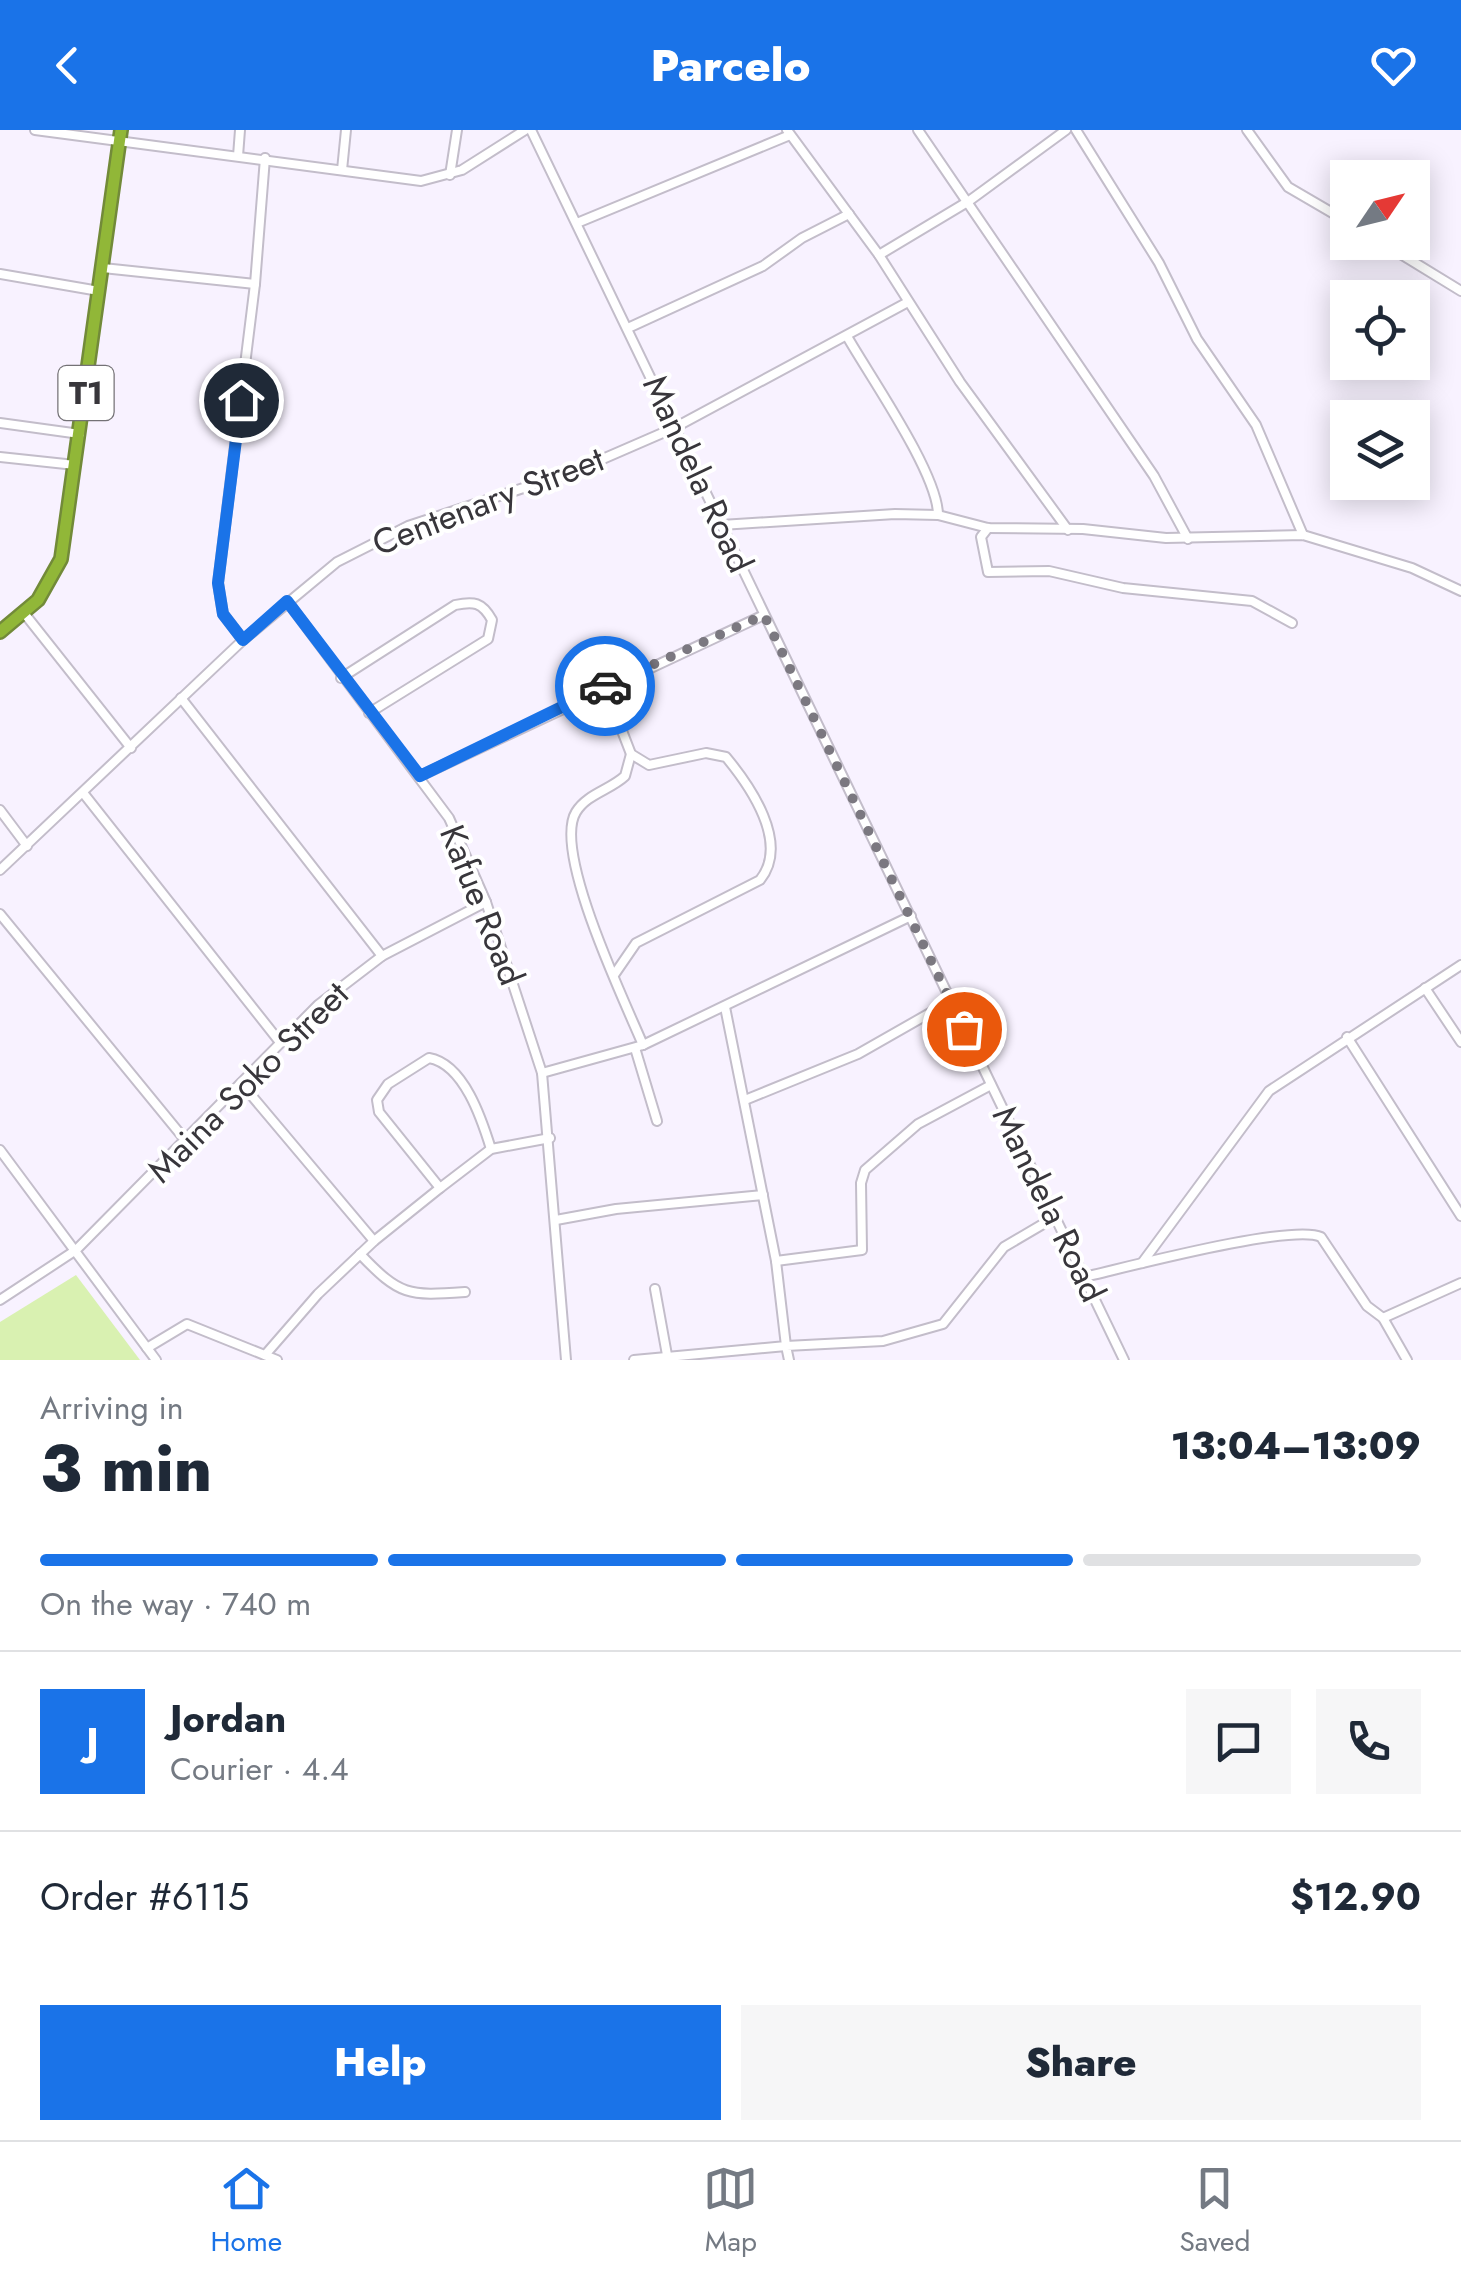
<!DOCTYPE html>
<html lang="en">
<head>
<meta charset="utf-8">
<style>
  body { margin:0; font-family:Jost,sans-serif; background:#f6f6f7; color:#1f2937; height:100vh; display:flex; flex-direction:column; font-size:38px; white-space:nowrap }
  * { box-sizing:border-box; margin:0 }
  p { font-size:32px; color:#747a83 }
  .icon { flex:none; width:55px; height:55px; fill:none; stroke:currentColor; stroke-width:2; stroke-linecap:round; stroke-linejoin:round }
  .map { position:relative; height:1230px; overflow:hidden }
  .details { display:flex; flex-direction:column; background:#fff; flex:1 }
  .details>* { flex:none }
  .needle { width:65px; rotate:55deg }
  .tools { position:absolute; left:1330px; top:30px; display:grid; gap:20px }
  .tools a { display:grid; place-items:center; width:100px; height:100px; border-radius:0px; background:#fff; box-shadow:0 5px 25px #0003; font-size:50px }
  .pin { position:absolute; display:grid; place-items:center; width:85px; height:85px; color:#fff; margin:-42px; border:5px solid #fff; border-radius:50%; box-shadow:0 2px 10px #0007 }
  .courier { position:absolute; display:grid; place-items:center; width:100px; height:100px; margin:-50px; border:8px solid #1a73e8; border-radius:50%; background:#fff; color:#222; box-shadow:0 2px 12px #0007 }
  .headline em { font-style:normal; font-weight:800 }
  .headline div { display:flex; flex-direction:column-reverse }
  .headline { display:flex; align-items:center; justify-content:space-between; height:170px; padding:0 40px }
  h1 { font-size:65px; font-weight:800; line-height:75px }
  .bar { display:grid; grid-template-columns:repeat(4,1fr); gap:15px 10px; align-content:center; height:120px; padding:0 40px }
  .bar i { height:12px; border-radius:8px; background:#e0e1e3 }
  .bar .on { background:#1a73e8 }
  .bar p { grid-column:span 4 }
  .line { display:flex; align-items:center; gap:25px; padding:0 40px; border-top:2px solid #e0e1e3 }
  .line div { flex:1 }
  .round { display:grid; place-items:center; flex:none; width:105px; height:105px; border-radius:0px; background:#f6f6f7 }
  .cta { display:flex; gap:20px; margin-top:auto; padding:20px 40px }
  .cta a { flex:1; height:115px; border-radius:0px; background:#1a73e8; color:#fff; font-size:40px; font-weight:800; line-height:115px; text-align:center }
  .cta a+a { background:#f6f6f7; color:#1f2937 }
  header { display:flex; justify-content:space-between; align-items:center; height:130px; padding:0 40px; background:#1a73e8; color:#fff; font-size:45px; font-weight:800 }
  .dock { display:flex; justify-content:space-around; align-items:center; height:140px; border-top:2px solid #e0e1e3; background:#fff; font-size:28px; color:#747a83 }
  .dock a { display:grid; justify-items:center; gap:5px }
  .dock .on { color:#1a73e8 }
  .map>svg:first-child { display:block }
</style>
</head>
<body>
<header><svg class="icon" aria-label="back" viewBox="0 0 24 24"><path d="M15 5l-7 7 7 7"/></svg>Parcelo<svg class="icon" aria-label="heart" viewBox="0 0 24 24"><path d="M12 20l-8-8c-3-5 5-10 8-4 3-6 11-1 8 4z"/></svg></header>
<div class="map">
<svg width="1461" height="1230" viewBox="0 0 1461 1230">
  <rect width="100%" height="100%" fill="#f8f2ff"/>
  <path fill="#d9f1b1" d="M76,1145L140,1230H0V1192Z"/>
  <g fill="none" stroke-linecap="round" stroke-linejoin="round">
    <g stroke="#c3bdca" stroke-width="12">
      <g id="minor">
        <path d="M35,0L421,51L462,40L525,0"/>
        <path d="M531,0L1124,1230"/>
        <path d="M787,0L879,125L960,252L1068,400"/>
        <path d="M918,0L1154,346L1188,409"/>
        <path d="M1076,0L1159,133L1197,209L1256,295L1303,405"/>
        <path d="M1247,0L1288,57L1348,92"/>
        <path d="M238,26L240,0"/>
        <path d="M342,40L346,0"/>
        <path d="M450,45L457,0"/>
        <path d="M577,93L790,5"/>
        <path d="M1381,112L1461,161"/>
        <path d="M879,125L969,71L1066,0"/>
        <path d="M103,138L255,154"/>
        <path d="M0,144L99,161"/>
        <path d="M628,198L763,136L802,108L849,84"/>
        <path d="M848,208C871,248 938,344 938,385"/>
        <path d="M0,293L80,304"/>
        <path d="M0,327L75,335"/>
        <path d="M721,395L895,384L938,385L988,398L1083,399L1166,408L1303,405L1412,438L1461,461"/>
        <path d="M988,398L981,407L988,442L1049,441L1123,458L1252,471L1292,493"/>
        <path d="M287,471L449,688L486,772L542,943L566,1230"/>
        <path d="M24,483L131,618"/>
        <path d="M243,510L223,484L218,453L255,154L265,28"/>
        <path d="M341,548L455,475C474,471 482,472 492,490L488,509L369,583"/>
        <path d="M605,557L631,624L649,635L706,623L726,627C750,656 790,713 760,750L636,813L614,845"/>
        <path d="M181,568L382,826"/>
        <path d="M631,624L625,646C610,660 587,664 576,682C552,721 625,872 643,915"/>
        <path d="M420,646L764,485"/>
        <path d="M84,664L279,911"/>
        <path d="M0,680L27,716"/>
        <path d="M0,740L243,510L337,432L408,396L575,341L674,298L908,172"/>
        <path d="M0,784L186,1011"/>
        <path d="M1425,858L1461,912"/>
        <path d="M1347,907L1461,1086"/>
        <path d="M635,918L657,991"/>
        <path d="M542,943L643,915L911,786"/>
        <path d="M241,953L374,1111"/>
        <path d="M745,970L858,924L951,871"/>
        <path d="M0,1020L156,1230"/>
        <path d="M440,1058L379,982L377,970L388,954L429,928C464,934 482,990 491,1019"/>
        <path d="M556,1090L616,1079L763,1065"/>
        <path d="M360,1124C400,1166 408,1166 465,1162"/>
        <path d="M776,1131L862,1120L861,1053L865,1040L918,994L991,955"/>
        <path d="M1142,1133L1269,961L1461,835"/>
        <path d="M1084,1147C1124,1138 1292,1093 1321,1107L1367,1176L1383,1188L1461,1153"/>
        <path d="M655,1159L667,1225"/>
        <path d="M0,1170L76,1120L318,875L382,826L486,772"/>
        <path d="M1383,1188L1407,1230"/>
        <path d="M147,1218L187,1194L277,1230"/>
        <path d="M265,1225L318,1164L374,1111L440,1058L491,1019L550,1008"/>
        <path d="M634,1230L786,1216L776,1131L725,877"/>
        <path d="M789,1230L786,1216L883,1211L943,1194L1004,1117L1055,1087"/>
      </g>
    </g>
    <g stroke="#728a39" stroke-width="16">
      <path id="highway" d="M0,502L38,470L61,429L121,0"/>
    </g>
    <use href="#minor" stroke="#fff" stroke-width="8"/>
    <use href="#highway" stroke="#91b738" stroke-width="11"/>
  </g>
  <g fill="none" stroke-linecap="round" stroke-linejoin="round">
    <path stroke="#7b7880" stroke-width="10" stroke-dasharray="0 18" d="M605,556L764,485L964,899"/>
    <path stroke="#1a73e8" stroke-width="12" d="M241,270L218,453L223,484L243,510L287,471L420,646L605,556"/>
  </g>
  <g text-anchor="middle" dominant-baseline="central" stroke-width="8" stroke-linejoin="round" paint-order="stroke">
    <rect fill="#fff" stroke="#747276" stroke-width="2.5" x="58.5" y="236" width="55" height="54" rx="8"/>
    <g font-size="32" font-weight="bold" fill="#38363b">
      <text x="86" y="263">T1</text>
    </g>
    <g font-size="35" fill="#38363b" stroke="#fff">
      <text transform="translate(698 344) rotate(65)">Mandela Road</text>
      <text transform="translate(488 371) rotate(-21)">Centenary Street</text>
      <text transform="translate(482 775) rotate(68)">Kafue Road</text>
      <text transform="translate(248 952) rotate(-45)">Maina Soko Street</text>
      <text transform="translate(1049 1074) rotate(64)">Mandela Road</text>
    </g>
  </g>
</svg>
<div class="tools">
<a><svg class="needle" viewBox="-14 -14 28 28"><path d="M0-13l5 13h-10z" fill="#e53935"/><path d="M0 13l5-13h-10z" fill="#747a83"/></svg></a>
<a><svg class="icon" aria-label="locate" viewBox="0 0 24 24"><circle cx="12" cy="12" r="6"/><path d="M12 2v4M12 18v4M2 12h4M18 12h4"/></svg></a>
<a><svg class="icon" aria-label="layers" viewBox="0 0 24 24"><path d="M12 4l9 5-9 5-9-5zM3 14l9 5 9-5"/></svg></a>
</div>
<div class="pin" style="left:964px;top:899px;background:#ea580c"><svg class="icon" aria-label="bag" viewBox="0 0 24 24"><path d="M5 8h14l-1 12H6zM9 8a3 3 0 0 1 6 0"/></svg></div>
<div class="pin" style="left:241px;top:270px;background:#1f2937"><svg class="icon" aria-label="home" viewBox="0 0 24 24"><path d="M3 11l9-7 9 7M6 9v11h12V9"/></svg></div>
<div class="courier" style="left:605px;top:556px"><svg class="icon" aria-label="car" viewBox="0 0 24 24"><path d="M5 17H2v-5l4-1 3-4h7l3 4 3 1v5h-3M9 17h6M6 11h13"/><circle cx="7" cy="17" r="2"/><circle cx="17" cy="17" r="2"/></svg></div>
</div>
<section class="details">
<div class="headline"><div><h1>3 min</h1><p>Arriving in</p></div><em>13:04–13:09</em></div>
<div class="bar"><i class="on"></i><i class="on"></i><i class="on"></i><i></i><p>On the way · 740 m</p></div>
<div class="line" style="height:180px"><b class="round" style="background:#1a73e8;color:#fff">J</b><div><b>Jordan</b><p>Courier · 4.4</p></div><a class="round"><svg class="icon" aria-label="chat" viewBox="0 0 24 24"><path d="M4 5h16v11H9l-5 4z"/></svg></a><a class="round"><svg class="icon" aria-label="phone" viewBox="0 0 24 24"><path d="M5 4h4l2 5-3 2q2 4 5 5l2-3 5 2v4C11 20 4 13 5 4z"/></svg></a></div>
<div class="line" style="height:130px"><div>Order #6115</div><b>$12.90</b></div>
<div class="cta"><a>Help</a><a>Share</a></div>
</section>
<nav class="dock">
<a class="on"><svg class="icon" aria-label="home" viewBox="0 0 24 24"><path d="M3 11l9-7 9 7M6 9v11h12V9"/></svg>Home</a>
<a><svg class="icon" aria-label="map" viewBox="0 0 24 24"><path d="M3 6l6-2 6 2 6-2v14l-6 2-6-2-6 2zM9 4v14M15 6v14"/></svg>Map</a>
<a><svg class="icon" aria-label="saved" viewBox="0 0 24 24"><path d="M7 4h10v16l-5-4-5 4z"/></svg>Saved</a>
</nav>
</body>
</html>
